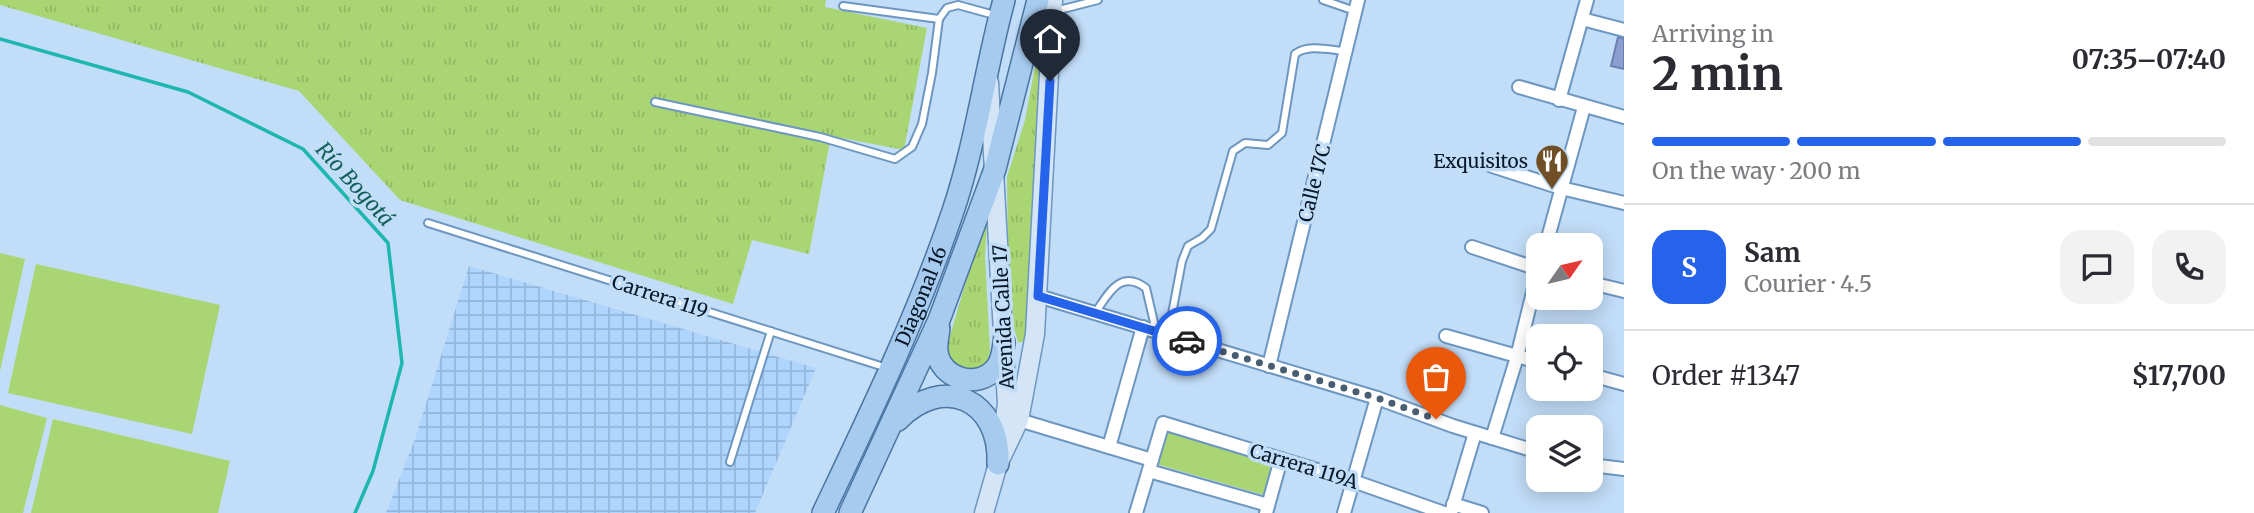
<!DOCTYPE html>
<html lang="en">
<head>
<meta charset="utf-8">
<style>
  body { margin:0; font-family:Merriweather,serif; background:#f2f2f3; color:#2b2b33; height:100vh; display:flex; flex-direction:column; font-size:26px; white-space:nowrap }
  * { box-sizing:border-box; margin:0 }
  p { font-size:23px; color:#7c7c81 }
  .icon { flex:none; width:38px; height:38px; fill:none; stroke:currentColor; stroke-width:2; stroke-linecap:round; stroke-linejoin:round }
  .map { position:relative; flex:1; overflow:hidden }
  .sheet { display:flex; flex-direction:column; background:#fff; width:630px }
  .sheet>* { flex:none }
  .needle { width:46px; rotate:56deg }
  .fabs { position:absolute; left:1526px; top:233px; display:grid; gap:14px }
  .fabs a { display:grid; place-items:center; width:77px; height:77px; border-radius:14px; background:#fff; box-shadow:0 4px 18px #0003; font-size:35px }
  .pin { position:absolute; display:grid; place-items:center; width:60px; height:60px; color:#fff; margin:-72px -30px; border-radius:50% 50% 50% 0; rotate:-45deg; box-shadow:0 0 7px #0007 }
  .pin .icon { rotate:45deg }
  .courier { position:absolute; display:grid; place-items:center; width:70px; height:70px; margin:-35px; border:5px solid #2563eb; border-radius:50%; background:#fff; color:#222; box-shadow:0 2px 9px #0007 }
  .headline em { font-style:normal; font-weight:700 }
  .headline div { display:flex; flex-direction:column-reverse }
  .headline { display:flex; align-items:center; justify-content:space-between; height:119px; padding:0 28px }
  h1 { font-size:46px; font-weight:700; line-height:52px }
  .bar { display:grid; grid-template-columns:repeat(4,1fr); gap:10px 7px; align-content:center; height:84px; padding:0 28px }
  .bar i { height:9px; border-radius:5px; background:#e1e1e2 }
  .bar .selected { background:#2563eb }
  .bar p { grid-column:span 4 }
  .line { display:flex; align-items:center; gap:18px; padding:0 28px; border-top:2px solid #e1e1e2 }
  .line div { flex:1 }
  .round { display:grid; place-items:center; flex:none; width:74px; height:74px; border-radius:21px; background:#f2f2f3 }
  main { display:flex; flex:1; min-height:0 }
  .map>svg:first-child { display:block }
</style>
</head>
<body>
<main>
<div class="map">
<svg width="1624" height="513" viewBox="0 0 1624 513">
  <defs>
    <pattern id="industrial-grid" width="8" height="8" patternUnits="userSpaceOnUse" patternTransform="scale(1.75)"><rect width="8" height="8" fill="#aed5fe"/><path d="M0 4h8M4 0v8" fill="none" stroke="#94b6da"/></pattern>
    <pattern id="grass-tufts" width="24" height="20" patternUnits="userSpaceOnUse" patternTransform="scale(1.75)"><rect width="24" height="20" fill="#a9d673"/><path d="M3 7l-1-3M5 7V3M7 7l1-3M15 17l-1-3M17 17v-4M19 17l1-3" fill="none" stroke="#90b764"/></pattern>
  </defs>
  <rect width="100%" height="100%" fill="#c2ddf8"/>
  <path fill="url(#industrial-grid)" d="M469,266L816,368L755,513H386L415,439Z"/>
  <g fill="url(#grass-tufts)">
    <path d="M0,0H826L825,7L927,28L904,150L831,136L809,254L752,240L733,304L400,200L299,91L0,5Z"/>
    <path d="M1041,35L1036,223L1028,336L1025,342H1018L1014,328L1008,260L1007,177L1025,120Z"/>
    <path d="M988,206L985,256L990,351L987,363L975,375L952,365L948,350L950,336Z"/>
  </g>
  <g fill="#a9d673">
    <path d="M0,253L25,259L0,371Z"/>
    <path d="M36,264L220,305L192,434L8,393Z"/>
    <path d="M0,405L47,418L23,513H0Z"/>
    <path d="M53,419L230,461L218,513H31Z"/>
    <path d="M1166,428L1272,461L1264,495L1156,464Z"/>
  </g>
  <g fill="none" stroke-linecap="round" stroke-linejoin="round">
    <path stroke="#1eb7b0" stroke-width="3.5" d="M0,39L188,92L303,149L388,243L402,363L373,471L355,513"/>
  </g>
  <path fill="#8c9fd2" stroke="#6d7eb0" stroke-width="2" d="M1618,37L1624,39V69L1611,66Z"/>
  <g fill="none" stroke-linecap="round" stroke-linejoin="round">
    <g stroke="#6d97c1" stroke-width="10">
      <g id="lane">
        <path d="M1323,0L1355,11"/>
        <path d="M843,6L939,19"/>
        <path d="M1055,11L1098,0"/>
        <path d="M655,102L820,137L895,159L912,147L922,124L932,73L939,19L947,8L958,5L998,16"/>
        <path d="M428,223L887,368"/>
        <path d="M1095,313C1109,293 1120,269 1146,288L1156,331"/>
        <path d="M1168,335L1182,261L1188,246L1202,238L1211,229L1233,151L1245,143L1268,145L1282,133L1295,54C1308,44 1330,50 1345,51"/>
        <path d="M730,462L771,331"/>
      </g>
    </g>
    <g stroke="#6d97c1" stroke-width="16">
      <g id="street">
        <path d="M1582,19L1624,30"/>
        <path d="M1519,87L1624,117"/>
        <path d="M1559,100L1587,0"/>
        <path d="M1492,166L1561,188L1624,203"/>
        <path d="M1546,245L1584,107"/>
        <path d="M1472,247L1538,269"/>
        <path d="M1591,283L1624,291"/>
        <path d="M1038,296L1377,398L1453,426L1538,452"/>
        <path d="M1446,336L1538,362"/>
        <path d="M1269,366L1358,0"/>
        <path d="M1591,375L1624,384"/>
        <path d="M1019,420L1152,460"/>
        <path d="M1492,438L1517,357L1538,272"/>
        <path d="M1109,447L1143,327"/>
        <path d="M1591,465L1624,469"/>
        <path d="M1149,471L1268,505"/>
        <path d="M1453,504L1482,513"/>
        <path d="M1136,513L1163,423L1353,481L1444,513"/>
        <path d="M1266,513L1281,459"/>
        <path d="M1344,513L1377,398"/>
        <path d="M1451,513L1475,433"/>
      </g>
    </g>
    <g stroke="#6d97c1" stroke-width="21">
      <g id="secondary">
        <path d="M998,464L1019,420L1035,334L1053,0"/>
        <path d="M984,513L998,464L1007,404L989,82"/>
      </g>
    </g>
    <g stroke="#4976a2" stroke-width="24">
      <g id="primary">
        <path d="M939,329C938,336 936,344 937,351C940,379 978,390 996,368C1002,361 1003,352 1004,342"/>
        <path d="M898,420C943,373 1001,400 998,464"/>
        <path id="s1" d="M823,513C870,414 918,315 953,211C976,143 985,70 1004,0"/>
        <path d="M850,513L939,320L995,169L1038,0"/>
      </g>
    </g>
    <use href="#lane" stroke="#fff" stroke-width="6"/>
    <use href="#street" stroke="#fff" stroke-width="12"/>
    <use href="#secondary" stroke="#d3e5f7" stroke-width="18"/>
    <use href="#primary" stroke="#a7cbef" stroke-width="21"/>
  </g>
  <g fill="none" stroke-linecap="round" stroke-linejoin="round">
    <path stroke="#485d71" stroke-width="7" stroke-dasharray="0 12.6" d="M1187,341L1377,398L1436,419"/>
    <path stroke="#2563eb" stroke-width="9" d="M1050,81L1038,296L1187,341"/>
  </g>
  <defs>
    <g id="restaurant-pin" transform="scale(1.75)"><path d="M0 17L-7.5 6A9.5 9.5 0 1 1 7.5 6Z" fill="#704f26" stroke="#c2ddf8"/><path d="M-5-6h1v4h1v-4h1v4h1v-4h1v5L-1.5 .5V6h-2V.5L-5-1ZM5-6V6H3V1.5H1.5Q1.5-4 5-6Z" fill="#fff"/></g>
  </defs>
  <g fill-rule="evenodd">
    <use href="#restaurant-pin" x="1552" y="161"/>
  </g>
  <g text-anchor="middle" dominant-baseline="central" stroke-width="7" stroke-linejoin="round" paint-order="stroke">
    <g font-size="19" fill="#071828" stroke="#c2ddf8" text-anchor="end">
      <text x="1528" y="161">Exquisitos</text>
    </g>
    <g font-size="19" fill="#071828" stroke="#c2ddf8">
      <text transform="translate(1314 183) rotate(-76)">Calle 17C</text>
      <text stroke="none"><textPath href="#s1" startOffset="238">Diagonal 16</textPath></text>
      <text transform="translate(660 296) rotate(18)">Carrera 119</text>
      <text transform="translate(1003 317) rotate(-93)">Avenida Calle 17</text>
      <text transform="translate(1304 466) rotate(17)">Carrera 119A</text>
    </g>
    <g font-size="21" font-style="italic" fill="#13605b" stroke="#c2ddf8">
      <text transform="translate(355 184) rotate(48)">Río Bogotá</text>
    </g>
  </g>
</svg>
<div class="fabs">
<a><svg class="needle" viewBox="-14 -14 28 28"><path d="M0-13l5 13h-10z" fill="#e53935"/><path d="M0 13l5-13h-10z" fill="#7c7c81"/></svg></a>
<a><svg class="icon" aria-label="locate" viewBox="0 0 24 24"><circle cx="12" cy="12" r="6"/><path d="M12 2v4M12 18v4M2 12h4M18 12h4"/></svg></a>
<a><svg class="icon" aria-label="layers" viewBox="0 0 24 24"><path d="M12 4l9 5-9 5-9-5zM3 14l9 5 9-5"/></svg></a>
</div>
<div class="pin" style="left:1436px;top:419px;background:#ea580c"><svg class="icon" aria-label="bag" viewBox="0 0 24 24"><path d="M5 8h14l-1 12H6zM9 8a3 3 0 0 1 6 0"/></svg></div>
<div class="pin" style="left:1050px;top:81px;background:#1f2937"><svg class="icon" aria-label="home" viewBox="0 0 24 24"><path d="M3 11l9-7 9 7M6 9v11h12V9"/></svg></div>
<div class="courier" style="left:1187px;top:341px"><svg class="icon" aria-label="car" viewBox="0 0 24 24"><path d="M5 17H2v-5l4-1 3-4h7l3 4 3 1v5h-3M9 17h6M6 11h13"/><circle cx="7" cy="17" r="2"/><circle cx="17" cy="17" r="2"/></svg></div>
</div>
<section class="sheet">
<div class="headline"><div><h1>2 min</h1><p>Arriving in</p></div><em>07:35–07:40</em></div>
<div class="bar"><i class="selected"></i><i class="selected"></i><i class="selected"></i><i></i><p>On the way · 200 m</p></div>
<div class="line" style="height:126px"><b class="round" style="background:#2563eb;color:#fff">S</b><div><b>Sam</b><p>Courier · 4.5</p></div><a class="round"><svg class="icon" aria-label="chat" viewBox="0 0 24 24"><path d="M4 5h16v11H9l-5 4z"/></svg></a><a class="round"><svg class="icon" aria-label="phone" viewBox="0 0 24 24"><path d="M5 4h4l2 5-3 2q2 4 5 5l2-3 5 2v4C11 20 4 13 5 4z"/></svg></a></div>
<div class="line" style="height:91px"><div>Order #1347</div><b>$17,700</b></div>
</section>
</main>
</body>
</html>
